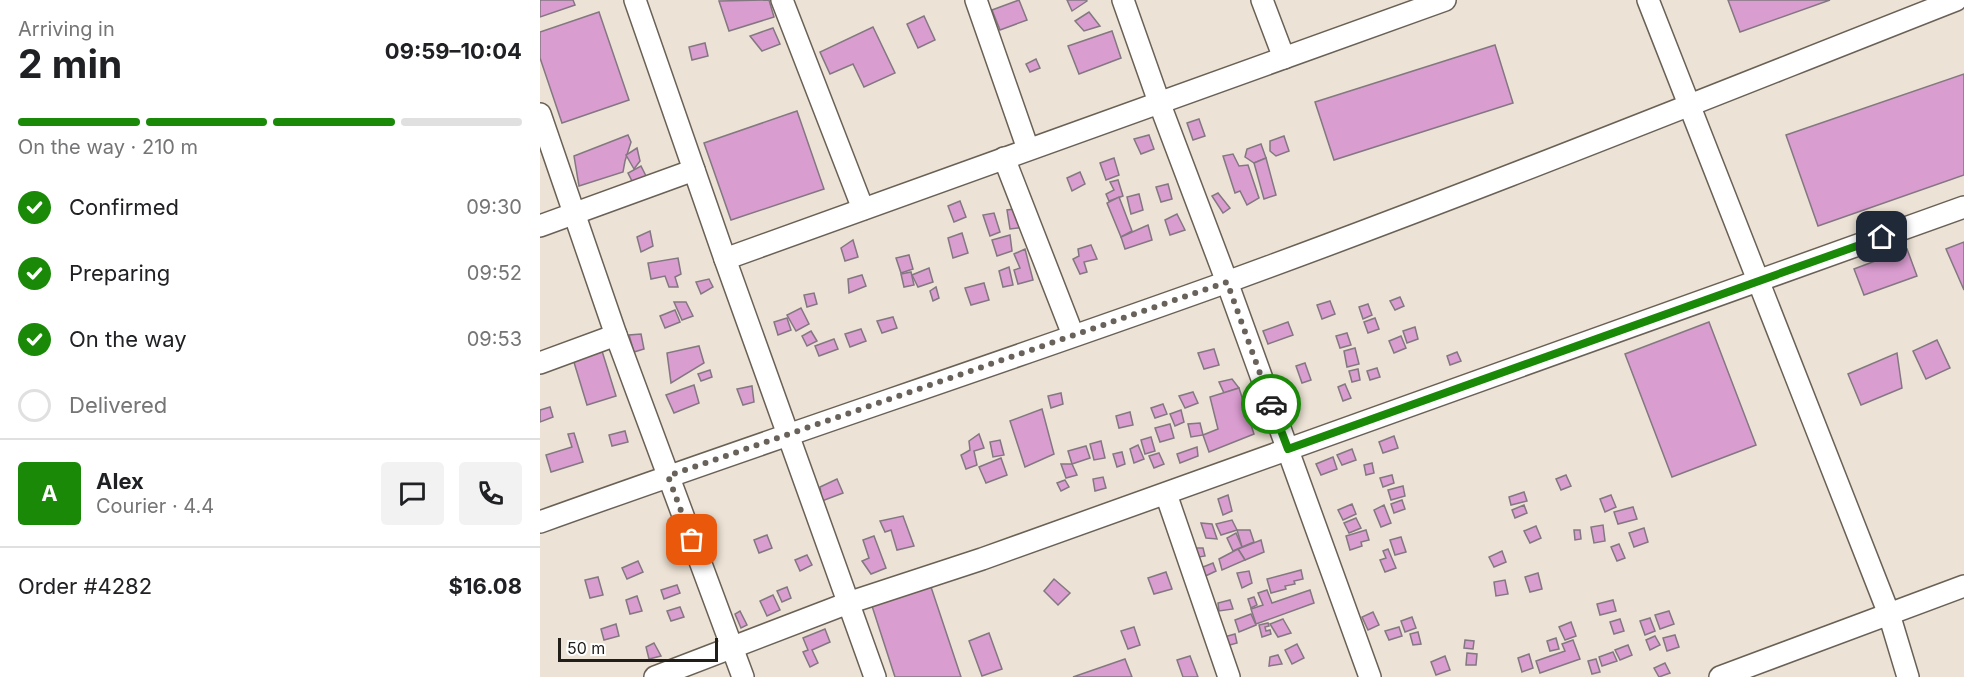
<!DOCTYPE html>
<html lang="en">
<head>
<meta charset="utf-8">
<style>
  body { margin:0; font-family:Inter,sans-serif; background:#f2f2f2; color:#202124; height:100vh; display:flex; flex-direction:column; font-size:22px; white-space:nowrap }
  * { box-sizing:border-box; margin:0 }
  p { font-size:20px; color:#757577 }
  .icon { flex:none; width:33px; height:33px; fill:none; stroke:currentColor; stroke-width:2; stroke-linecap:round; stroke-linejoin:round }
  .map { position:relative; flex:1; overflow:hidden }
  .drawer { display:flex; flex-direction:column; background:#fff; width:540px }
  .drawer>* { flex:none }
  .scale { position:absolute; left:18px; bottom:15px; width:160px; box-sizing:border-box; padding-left:6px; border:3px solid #211d19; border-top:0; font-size:16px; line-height:21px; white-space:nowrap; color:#211d19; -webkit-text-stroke:4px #fff; paint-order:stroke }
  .pin { position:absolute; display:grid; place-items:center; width:51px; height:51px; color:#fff; margin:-26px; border-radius:12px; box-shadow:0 3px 9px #0006 }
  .courier { position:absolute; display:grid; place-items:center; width:60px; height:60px; margin:-30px; border:4px solid #198907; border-radius:50%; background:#fff; color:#222; box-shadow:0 2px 8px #0007 }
  .summary em { font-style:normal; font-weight:700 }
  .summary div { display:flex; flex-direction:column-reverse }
  .summary { display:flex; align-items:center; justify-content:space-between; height:102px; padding:0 18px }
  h1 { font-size:39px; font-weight:700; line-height:45px }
  .bar { display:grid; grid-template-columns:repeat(4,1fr); gap:9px 6px; align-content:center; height:72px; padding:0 18px }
  .bar i { height:8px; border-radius:4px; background:#e0e0e0 }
  .bar .on { background:#198907 }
  .bar p { grid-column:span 4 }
  .line { display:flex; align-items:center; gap:15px; padding:0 18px; border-top:2px solid #e0e0e0 }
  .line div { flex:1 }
  .round { display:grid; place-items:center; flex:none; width:63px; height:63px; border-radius:6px; background:#f2f2f2 }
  ol { padding:0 18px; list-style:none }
  li { display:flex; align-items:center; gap:18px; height:66px }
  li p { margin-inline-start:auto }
  li .icon { padding:6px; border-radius:50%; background:#198907; color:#fff; stroke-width:4 }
  li:last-child { color:#757577 }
  li i { width:33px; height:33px; border:3px solid #e0e0e0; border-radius:50% }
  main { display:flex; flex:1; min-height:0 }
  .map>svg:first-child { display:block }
</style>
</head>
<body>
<main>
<section class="drawer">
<div class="summary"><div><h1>2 min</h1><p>Arriving in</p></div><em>09:59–10:04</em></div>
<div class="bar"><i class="on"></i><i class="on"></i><i class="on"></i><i></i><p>On the way · 210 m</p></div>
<ol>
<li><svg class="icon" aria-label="check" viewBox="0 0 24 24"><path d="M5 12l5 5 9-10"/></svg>Confirmed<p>09:30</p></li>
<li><svg class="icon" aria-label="check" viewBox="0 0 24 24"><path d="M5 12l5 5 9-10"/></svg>Preparing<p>09:52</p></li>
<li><svg class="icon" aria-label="check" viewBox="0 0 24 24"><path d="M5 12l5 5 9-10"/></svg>On the way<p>09:53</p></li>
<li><i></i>Delivered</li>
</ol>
<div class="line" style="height:108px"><b class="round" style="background:#198907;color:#fff">A</b><div><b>Alex</b><p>Courier · 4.4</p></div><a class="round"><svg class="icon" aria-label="chat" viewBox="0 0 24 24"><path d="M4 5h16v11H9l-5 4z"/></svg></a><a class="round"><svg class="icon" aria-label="phone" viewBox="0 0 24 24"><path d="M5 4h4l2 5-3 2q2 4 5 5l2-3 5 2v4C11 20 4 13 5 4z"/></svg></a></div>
<div class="line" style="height:78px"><div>Order #4282</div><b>$16.08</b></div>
</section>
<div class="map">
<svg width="1424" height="677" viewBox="0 0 1424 677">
  <rect width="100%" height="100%" fill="#ece2d5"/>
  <g fill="#da9dd0" stroke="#837781" stroke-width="1.5">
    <path d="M0,0H33L35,5L0,17Z"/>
    <path d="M229,0L234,17L189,31L179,1Z"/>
    <path d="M479,0L487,20L460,30L452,10Z"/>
    <path d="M527,0H546L547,1L532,11Z"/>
    <path d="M1188,0H1290L1200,32Z"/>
    <path d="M59,12L89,100L22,123L0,58V32Z"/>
    <path d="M549,12L560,26L544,31L535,21Z"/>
    <path d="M384,16L395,40L378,48L367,24Z"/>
    <path d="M333,27L355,73L324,87L313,64L290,74L280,52Z"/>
    <path d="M233,28L240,44L222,51L210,36Z"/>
    <path d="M572,31L581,58L539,74L528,46Z"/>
    <path d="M165,43L168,56L152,60L149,47Z"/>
    <path d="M955,45L973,103L794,160L775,102Z"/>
    <path d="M496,59L500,68L490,72L486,64Z"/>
    <path d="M1424,74V175L1278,226L1246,135Z"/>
    <path d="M257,111L284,189L191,220L164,143Z"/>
    <path d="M659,119L665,136L653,140L647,123Z"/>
    <path d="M88,135L91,142L85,161L83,172L39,186L34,156Z"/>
    <path d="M609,135L614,149L601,154L594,139Z"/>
    <path d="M744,136L749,151L736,156L730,151V141Z"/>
    <path d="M721,144L726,158L714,163L705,157L707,149Z"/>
    <path d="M97,148L100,161L94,169L86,155Z"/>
    <path d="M693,154L699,166L708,165L719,198L707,205L700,191L695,193L683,156Z"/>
    <path d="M574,158L579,175L566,180L560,163Z"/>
    <path d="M726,158L736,195L724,199L714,163Z"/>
    <path d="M101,166L106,176L94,185L88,173Z"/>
    <path d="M540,172L545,184L532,191L527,178Z"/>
    <path d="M578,180L583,196L569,201L566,194L574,190L570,182Z"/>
    <path d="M628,184L632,199L621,202L616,187Z"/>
    <path d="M678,193L690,208L683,213L672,196Z"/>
    <path d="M599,194L603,210L591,214L587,197Z"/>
    <path d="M579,197L592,231L581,237L567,203Z"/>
    <path d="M420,201L426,217L414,222L408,206Z"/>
    <path d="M482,208L485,227L470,229L467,210Z"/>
    <path d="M454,213L460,232L450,236L443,215Z"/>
    <path d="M637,214L645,230L630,235L625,220Z"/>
    <path d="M608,225L612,240L585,249L581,237Z"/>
    <path d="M110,231L113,246L101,252L97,237Z"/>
    <path d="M422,233L428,253L413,258L408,238Z"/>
    <path d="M470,235L472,251L457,256L452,240Z"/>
    <path d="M313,240L318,257L305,261L301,248Z"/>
    <path d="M1424,242V290L1406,249Z"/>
    <path d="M551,245L557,259L544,262L547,272L540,274L533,259L539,256L538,249Z"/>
    <path d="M485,249L493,280L478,284L474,270L480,268L474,254Z"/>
    <path d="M1367,249L1377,276L1324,295L1314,269Z"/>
    <path d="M369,255L373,269L361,273L356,258Z"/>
    <path d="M138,258L141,274L135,277L138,287H129L125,276L111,279L108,263Z"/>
    <path d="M469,267L473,285L463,287L459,271Z"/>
    <path d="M389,268L393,282L378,287L372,275Z"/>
    <path d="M371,272L374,285L364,287L361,274Z"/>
    <path d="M322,275L326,286L309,293L308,279Z"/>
    <path d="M169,279L173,287L161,294L156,282Z"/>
    <path d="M444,283L449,300L431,305L425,288Z"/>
    <path d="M396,287L399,298L393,301L390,291Z"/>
    <path d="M274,293L277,304L267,307L264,295Z"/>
    <path d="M860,297L864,306L855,310L850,301Z"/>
    <path d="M790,301L795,314L782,319L777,305Z"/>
    <path d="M134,302H146L153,316L142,320Z"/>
    <path d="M828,304L832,315L823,319L819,307Z"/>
    <path d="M261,308L269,324L256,331L247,315Z"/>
    <path d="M135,310L140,322L125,328L120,316Z"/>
    <path d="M353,317L357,328L342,333L337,321Z"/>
    <path d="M247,318L251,330L238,335L234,322Z"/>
    <path d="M835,318L839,329L828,333L824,322Z"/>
    <path d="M748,322L753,335L728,344L723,331Z"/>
    <path d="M1169,322L1216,445L1132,477L1085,354Z"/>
    <path d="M875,327L878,339L867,343L863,331Z"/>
    <path d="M321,329L326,341L310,347L305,334Z"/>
    <path d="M271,331L277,341L267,346L262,336Z"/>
    <path d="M807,333L811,345L800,348L796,336Z"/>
    <path d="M101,334L104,349L94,352L89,335Z"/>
    <path d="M861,336L866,348L854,353L849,341Z"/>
    <path d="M294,339L298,349L279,356L275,346Z"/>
    <path d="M1397,340L1410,368L1386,379L1373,351Z"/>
    <path d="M159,346L164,363L131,383L127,353Z"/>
    <path d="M815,348L819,364L807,367L804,351Z"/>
    <path d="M674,349L679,365L664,369L658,353Z"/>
    <path d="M62,351L76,396L47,405L33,359Z"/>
    <path d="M917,352L921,361L910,365L907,356Z"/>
    <path d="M1357,353L1362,388L1321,405L1308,374Z"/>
    <path d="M765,363L771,380L762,383L756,366Z"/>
    <path d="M837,368L840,377L830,380L827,371Z"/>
    <path d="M818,369L820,380L812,382L809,371Z"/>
    <path d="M170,370L172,377L161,381L158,374Z"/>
    <path d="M692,379L699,388L684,393L679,382Z"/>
    <path d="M805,384L811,398L803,401L798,387Z"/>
    <path d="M154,385L159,403L134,413L126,395Z"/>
    <path d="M212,386L214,402L203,405L197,389Z"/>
    <path d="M699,388L714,434L669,452L663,435L678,429L670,397Z"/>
    <path d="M653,392L658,403L645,408L639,396Z"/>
    <path d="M521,393L523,404L511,408L508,396Z"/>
    <path d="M623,404L627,414L615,418L611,408Z"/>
    <path d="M10,407L13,417L0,422V410Z"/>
    <path d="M502,409L514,454L485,467L470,421Z"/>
    <path d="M641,410L644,422L635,426L630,414Z"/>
    <path d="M590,412L593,425L579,428L576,416Z"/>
    <path d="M660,423L663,435L651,437L648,424Z"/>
    <path d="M630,424L634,438L620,442L615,428Z"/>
    <path d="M85,431L88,442L72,446L69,435Z"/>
    <path d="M34,433L43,462L11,472L6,455L32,447L28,434Z"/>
    <path d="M439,434L444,448L434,451L437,465L426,469L421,455L430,450L429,441Z"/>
    <path d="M854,436L858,448L843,453L839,442Z"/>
    <path d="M611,437L615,451L605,454L601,440Z"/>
    <path d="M460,440L464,455L453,457L450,442Z"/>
    <path d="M561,441L565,458L554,460L550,444Z"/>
    <path d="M598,445L604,459L594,463L590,449Z"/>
    <path d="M546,446L550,458L532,464L528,451Z"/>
    <path d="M657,447L658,456L640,463L637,454Z"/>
    <path d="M812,449L816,460L802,465L797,455Z"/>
    <path d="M582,452L585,464L577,467L573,454Z"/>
    <path d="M619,453L624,464L614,468L609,456Z"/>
    <path d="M793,457L797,469L781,475L776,464Z"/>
    <path d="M461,458L467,475L446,483L439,467Z"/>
    <path d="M832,463L834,473L826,475L824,465Z"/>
    <path d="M521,464H532L537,475L526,478Z"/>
    <path d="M852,475L854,483L843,487L840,478Z"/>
    <path d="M1026,475L1031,486L1021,490L1016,479Z"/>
    <path d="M563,477L566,488L555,491L553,479Z"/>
    <path d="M297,479L303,493L282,501L280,487Z"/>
    <path d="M525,480L529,487L521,491L517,483Z"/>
    <path d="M863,486L865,496L851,500L848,490Z"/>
    <path d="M984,492L987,501L971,505L969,497Z"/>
    <path d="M688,495L692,511L683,515L678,499Z"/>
    <path d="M1071,495L1076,507L1065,512L1060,499Z"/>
    <path d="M862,500L865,509L854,513L851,504Z"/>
    <path d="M812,504L816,514L803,520L798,510Z"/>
    <path d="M844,505L851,523L841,527L834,510Z"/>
    <path d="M984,505L987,513L975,518L972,510Z"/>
    <path d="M1093,507L1097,519L1078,524L1074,512Z"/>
    <path d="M363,516L374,546L357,550L351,530L345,532L340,521Z"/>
    <path d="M816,518L821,528L809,533L804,523Z"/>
    <path d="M692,520L697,530L681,535L676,524Z"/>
    <path d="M661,523L672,524L677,539L666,538Z"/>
    <path d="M1063,525L1065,541L1054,543L1051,527Z"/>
    <path d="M996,526L1001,538L990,543L984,531Z"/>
    <path d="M1104,528L1108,542L1094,547L1089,533Z"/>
    <path d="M697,530H710L714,542L702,547Z"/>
    <path d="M826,530L829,540L821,542L822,546L810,550L806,536Z"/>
    <path d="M1034,530H1040L1041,539L1035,540Z"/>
    <path d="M696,533L702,547L693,551L687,538Z"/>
    <path d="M227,535L232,548L219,553L214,540Z"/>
    <path d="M334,536L346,568L331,574L322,561L329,558L323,540Z"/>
    <path d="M861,537L866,552L855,555L850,540Z"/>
    <path d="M721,540L724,552L705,560L698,549Z"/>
    <path d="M1079,544L1085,558L1077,561L1071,547Z"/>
    <path d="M649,548H663L665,556L653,558Z"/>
    <path d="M698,549L705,560L682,570L679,559Z"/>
    <path d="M848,549L856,568L845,572L840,560L846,558L843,551Z"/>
    <path d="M962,551L966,562L954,567L949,557Z"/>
    <path d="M267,555L272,565L260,571L255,560Z"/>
    <path d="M98,561L103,572L87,579L82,568Z"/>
    <path d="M673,563L676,571L659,579L658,569Z"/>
    <path d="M761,570L763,579L754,581L755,584L745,586L746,589L731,593L727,579Z"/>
    <path d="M709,571L712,583L702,588L697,573Z"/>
    <path d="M626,572L632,589L614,594L608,578Z"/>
    <path d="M998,573L1002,589L990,592L985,577Z"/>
    <path d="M58,577L63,595L50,598L45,580Z"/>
    <path d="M514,579L530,593L518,605L504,591Z"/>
    <path d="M965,580L968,594L956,596L954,582Z"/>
    <path d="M390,584L421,677H355L331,603Z"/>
    <path d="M137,585L140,593L124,599L121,590Z"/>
    <path d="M247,587L251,598L242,602L237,591Z"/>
    <path d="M727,590L732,603L770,590L774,603L716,624L711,609L723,605L718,593Z"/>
    <path d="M233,595L240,610L227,616L220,601Z"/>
    <path d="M97,596L102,611L90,614L86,600Z"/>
    <path d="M714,597L717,605L711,608L708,599Z"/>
    <path d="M690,600L693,609L679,611L678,603Z"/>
    <path d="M1073,600L1076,611L1060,615L1057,604Z"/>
    <path d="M140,607L144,617L131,621L127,611Z"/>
    <path d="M200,611L207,625L201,628L195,614Z"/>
    <path d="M1129,611L1134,624L1120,629L1115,615Z"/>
    <path d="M833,612L839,625L828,630L822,617Z"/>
    <path d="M711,614L716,625L699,632L695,620Z"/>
    <path d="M872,617L876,628L865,632L861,621Z"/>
    <path d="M1110,618L1115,631L1105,635L1100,621Z"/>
    <path d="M743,619L751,633L738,637L730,624Z"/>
    <path d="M1080,619L1084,631L1074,634L1070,622Z"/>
    <path d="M1031,622L1036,636L1025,640L1019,627Z"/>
    <path d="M728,623L729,626L725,627L726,631L730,630L731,634L722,637L719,625Z"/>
    <path d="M76,624L79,636L64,640L61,629Z"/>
    <path d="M594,627L600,645L588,649L581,631Z"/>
    <path d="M859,627L862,636L849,640L845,631Z"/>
    <path d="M285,629L290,642L272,650L278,663L270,667L263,652L268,650L263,638Z"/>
    <path d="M878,632L881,644L873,645L870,634Z"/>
    <path d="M449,633L462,669L442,676L429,641Z"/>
    <path d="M695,634L697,643L686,646L684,637Z"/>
    <path d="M1135,635L1139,647L1127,651L1123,638Z"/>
    <path d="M1115,636L1120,645L1110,650L1106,640Z"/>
    <path d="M1016,638L1019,649L1010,651L1007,641Z"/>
    <path d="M925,640L934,641L933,649L924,648Z"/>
    <path d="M1033,640L1040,659L1000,673L996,661L1025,651L1022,644Z"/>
    <path d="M114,643L121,656L109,659L106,647Z"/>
    <path d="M757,644L764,658L752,664L745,650Z"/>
    <path d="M1088,645L1092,655L1080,660L1075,650Z"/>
    <path d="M1073,652L1077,661L1062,666L1059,657Z"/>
    <path d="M927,653L937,654L936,665H926Z"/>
    <path d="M989,654L993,668L982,672L978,658Z"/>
    <path d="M738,655L742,664L729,666L730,657Z"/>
    <path d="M650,656L658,677H643L637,660Z"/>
    <path d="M905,656L910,670L896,675L891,662Z"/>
    <path d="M585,659L592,677H533Z"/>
    <path d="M1056,659L1060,672L1052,674L1048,661Z"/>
    <path d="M1125,663L1130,673L1119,677L1114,668Z"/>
  </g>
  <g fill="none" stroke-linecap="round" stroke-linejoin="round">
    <g stroke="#6a6156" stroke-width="24">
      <g id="minor">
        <path d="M95,0L185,259L335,677"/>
        <path d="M242,0L323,209"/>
        <path d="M436,0L488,149"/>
        <path d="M583,0L619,102L687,282L830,677"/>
        <path d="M722,0L744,58"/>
        <path d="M1108,0L1349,614L1368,677"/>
        <path d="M0,114L76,335L203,677"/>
        <path d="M464,158L533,335"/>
        <path d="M0,226L154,170"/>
        <path d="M185,259L905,0"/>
        <path d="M0,363L76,335"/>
        <path d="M626,494L689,677"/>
        <path d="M0,522C228,440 459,364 687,282C932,193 1174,95 1416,0"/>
        <path d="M115,677L308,603L442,559L1424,207"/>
        <path d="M1180,677L1424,586"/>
      </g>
    </g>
    <use href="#minor" stroke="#fff" stroke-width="21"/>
  </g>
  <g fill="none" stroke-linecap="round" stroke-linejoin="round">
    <path stroke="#68625b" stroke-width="6" stroke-dasharray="0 10.8" d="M152,540L128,476L687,282L731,404"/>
    <path stroke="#198907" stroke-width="8" d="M731,404L748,449L1342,237"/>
  </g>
</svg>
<div class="scale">50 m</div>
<div class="pin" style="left:152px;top:540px;background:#ea580c"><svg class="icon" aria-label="bag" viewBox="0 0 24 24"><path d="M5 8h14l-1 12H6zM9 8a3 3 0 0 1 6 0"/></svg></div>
<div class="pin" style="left:1342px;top:237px;background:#1f2937"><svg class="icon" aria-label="home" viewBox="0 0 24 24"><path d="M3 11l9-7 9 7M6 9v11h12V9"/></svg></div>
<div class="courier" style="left:731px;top:404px"><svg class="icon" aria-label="car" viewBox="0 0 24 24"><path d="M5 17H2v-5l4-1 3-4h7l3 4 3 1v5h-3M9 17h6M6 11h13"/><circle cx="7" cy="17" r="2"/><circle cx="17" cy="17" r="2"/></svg></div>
</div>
</main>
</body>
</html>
